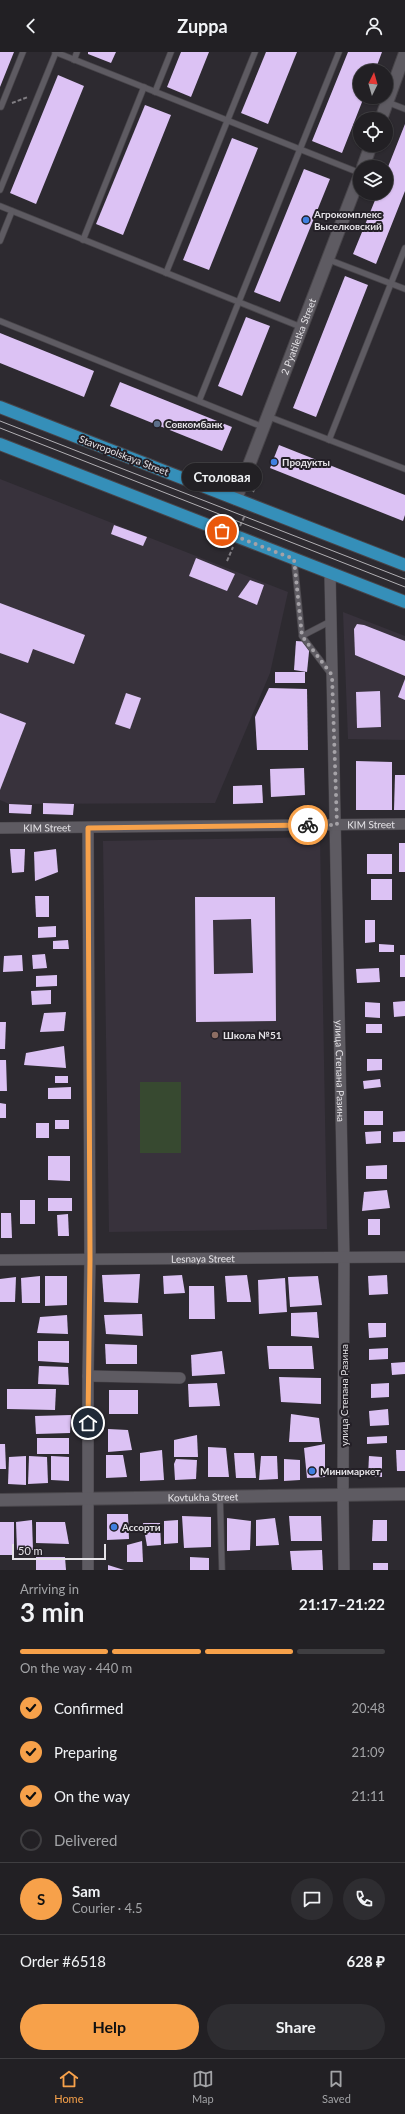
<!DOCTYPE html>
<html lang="en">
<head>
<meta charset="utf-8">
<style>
  body { margin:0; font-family:Lato,sans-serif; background:#2e2d31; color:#f1f3f6; height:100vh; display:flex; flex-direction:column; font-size:15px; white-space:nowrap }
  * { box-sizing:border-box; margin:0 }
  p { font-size:13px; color:#a2a3a6 }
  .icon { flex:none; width:22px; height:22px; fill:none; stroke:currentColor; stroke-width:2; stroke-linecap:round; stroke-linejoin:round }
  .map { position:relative; height:1518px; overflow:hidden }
  .panel { display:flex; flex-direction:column; background:#222024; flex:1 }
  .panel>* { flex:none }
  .needle { width:26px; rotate:5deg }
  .buttons { position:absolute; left:353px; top:12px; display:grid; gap:8px }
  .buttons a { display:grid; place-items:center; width:40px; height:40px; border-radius:50%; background:#222024; box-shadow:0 1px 3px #0004,0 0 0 1px #3f3e41; font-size:20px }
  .scale { position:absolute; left:12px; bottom:10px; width:94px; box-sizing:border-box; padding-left:4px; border:2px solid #e5e3e7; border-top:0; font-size:11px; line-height:14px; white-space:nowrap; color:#e5e3e7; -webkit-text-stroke:3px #242027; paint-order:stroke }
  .pin { position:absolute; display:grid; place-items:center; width:34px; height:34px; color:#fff; margin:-17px; border:2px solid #fff; border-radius:50%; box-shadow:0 1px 4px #0007 }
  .courier { position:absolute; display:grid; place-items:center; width:40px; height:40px; margin:-20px; border:3px solid #f7a14a; border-radius:50%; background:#fff; color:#222; box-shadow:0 1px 5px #0007 }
  .bubble { position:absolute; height:28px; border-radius:14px; background:#222024; box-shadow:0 1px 3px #0004,0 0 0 1px #3f3e41; font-size:13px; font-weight:700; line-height:28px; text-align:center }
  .head em { font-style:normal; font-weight:700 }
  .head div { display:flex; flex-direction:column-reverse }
  .head { display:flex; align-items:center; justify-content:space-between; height:68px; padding:0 20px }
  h1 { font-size:26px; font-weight:700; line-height:30px }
  .bar { display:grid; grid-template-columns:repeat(4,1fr); gap:6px 4px; align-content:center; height:48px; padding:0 20px }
  .bar i { height:5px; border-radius:3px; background:#3f3e41 }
  .bar .selected { background:#f7a14a }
  .bar p { grid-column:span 4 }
  .line { display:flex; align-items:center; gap:10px; padding:0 20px; border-top:1px solid #3f3e41 }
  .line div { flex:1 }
  .round { display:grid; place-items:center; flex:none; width:42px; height:42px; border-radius:21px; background:#2e2d31 }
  ol { padding:0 20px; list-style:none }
  li { display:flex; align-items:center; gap:12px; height:44px }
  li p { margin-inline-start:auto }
  li .icon { padding:4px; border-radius:50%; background:#f7a14a; color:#111; stroke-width:4 }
  li:last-child { color:#a2a3a6 }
  li i { width:22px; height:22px; border:2px solid #3f3e41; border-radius:50% }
  .primary-button { display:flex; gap:8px; margin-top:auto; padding:8px 20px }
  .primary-button a { flex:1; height:46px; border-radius:24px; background:#f7a14a; color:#111; font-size:16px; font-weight:700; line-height:46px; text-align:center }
  .primary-button a+a { background:#2e2d31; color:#f1f3f6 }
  header { display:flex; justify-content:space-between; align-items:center; height:52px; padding:0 20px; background:#222024; font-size:18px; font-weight:700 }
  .tab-bar { display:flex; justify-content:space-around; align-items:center; height:56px; border-top:1px solid #3f3e41; background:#222024; font-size:11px; color:#a2a3a6 }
  .tab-bar a { display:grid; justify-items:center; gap:2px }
  .tab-bar .selected { color:#f7a14a }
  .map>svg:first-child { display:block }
</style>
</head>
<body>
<header><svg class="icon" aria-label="back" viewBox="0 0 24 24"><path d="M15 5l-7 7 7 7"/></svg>Zuppa<svg class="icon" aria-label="person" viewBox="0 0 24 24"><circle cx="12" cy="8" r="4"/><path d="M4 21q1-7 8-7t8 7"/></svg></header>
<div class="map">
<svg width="405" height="1518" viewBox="0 0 405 1518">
  <rect width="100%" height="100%" fill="#2d2a30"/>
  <g fill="#38323c">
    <path d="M0,427L288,540L270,621L215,751L9,752L0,748Z"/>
    <path d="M343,560L405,584V688L348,687Z"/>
    <path d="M320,785L327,1177L109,1180L103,789Z"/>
  </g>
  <rect fill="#374930" x="140" y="1030" width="41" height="71"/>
  <g fill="#dcc2f4" fill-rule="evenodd">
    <path d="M0,0H14L0,35Z"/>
    <path d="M88,0H116L111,11L88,2Z"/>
    <path d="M181,0H209L191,45L167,35Z"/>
    <path d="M266,0H297L268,72L241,61Z"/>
    <path d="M348,0H382L375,19H360V45H364L342,101L312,89Z"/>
    <path d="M58,23L84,34L36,152L10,141Z"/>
    <path d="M145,53L171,63L123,183L96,172Z"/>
    <path d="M405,72V139L376,212L353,202L378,141H386V120Z"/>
    <path d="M232,86L258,96L209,218L183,208Z"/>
    <path d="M304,117L330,127L280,250L254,240Z"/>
    <path d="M345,224L368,233L316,365L293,356Z"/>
    <path d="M246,265L270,274L242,344L218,334Z"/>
    <path d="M0,281L94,319L84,345L0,311Z"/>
    <path d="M120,330L232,375L222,399L110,354Z"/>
    <path d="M279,393L405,443V463L403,469L270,416Z"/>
    <path d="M114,473L147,485L143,494L111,482Z"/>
    <path d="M196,506L235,522L227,539L189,524Z"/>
    <path d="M250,528L264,533L257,553L238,545Z"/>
    <path d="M0,551L85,583L74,612L33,597L28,611L0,601Z"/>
    <path d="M357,572L364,573L405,589V624L355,603L354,577Z"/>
    <path d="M296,589L310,590L307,620L294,618Z"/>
    <rect x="275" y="620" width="30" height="11"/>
    <path d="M405,627V648L398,645Z"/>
    <path d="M269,636L307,637L308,698H257L255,665Z"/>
    <path d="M380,639L381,675L357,676L356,640Z"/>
    <path d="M126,641L141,646L130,677L115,672Z"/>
    <path d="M0,661L26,671L0,738Z"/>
    <path d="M356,709L392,710V758H356Z"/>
    <path d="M304,716L305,743L271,745L270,717Z"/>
    <path d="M395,723H405V758H394Z"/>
    <path d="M262,733L263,751L233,752V734Z"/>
    <path d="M43,751L74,752L73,763L43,762Z"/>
    <path d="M9,752L32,753L31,762L9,761Z"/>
    <rect x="399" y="791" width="6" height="29"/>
    <path d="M10,797H25L24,820L12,821Z"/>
    <path d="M56,797L58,820L35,829L34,800Z"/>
    <rect x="367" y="802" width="25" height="20"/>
    <rect x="371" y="827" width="21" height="21"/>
    <path d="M35,844H49V865H36Z"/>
    <path d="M195,845H275L276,969L196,970ZM251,867L253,921L214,922L213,868Z"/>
    <path d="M365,868H375V890L365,891Z"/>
    <path d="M56,874V885L38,886V875Z"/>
    <path d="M68,888L69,897H53V889Z"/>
    <path d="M379,892L394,893V900H379Z"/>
    <path d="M45,902L47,916L33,917L32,903Z"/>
    <path d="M22,903L23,919L3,920L4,904Z"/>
    <rect x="400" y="903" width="5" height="22"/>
    <path d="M379,916L380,930L357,931L356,917Z"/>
    <path d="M57,923V934L36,935V924Z"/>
    <path d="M51,938V952L32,953L31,939Z"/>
    <path d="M405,949V964L394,965L393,950Z"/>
    <path d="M365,950L380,951V966L365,965Z"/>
    <path d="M66,960L64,979L40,980L44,961Z"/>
    <path d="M0,970H6L5,997H0Z"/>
    <rect x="366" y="972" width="16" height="9"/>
    <path d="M64,994L66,1016L24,1013L26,1001Z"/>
    <path d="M367,1007H382V1018L367,1019Z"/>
    <path d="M0,1008H6L7,1039H0Z"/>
    <rect x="55" y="1024" width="13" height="7"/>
    <path d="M380,1027L381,1035L364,1037L363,1029Z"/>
    <path d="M71,1035V1047H48V1036Z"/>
    <path d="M0,1051L6,1052V1066H0Z"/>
    <rect x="364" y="1059" width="19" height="14"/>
    <rect x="55" y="1068" width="14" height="9"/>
    <rect x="36" y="1071" width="13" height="15"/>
    <path d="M381,1079V1091L366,1092L365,1080Z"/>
    <path d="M405,1079V1090H393V1080Z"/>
    <path d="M48,1104H70V1129L48,1128Z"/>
    <path d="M387,1113V1127H366V1114Z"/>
    <path d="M387,1138L390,1156L362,1159L364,1140Z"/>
    <rect x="48" y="1146" width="24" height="13"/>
    <rect x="20" y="1148" width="15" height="24"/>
    <path d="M1,1161H11L12,1186H1Z"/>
    <path d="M68,1162L69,1184H58L57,1163Z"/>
    <rect x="368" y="1167" width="12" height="16"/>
    <path d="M140,1222L138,1251L104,1250L102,1223Z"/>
    <path d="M182,1223L185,1241L164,1242L163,1224Z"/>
    <path d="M247,1223L251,1250H227L225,1224Z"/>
    <path d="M387,1223L388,1242L369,1243L368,1224Z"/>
    <path d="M40,1224V1251H22L21,1226Z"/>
    <path d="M45,1224H67V1253L45,1254Z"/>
    <path d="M318,1224L322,1253L290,1255L288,1225Z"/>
    <path d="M16,1225L15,1250H0V1227Z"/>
    <path d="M285,1226L287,1260L259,1262L258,1228Z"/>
    <path d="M189,1234H214L215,1267H189Z"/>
    <path d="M317,1260L319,1286L291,1284V1261Z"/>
    <path d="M142,1262L143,1284L106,1282L104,1263Z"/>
    <path d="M67,1263L68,1282L37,1281L40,1265Z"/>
    <path d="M368,1271H386V1285L369,1286Z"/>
    <path d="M38,1289H69V1311L38,1309Z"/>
    <path d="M105,1292L137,1293V1312H106Z"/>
    <path d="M267,1294H312L314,1317H269Z"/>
    <path d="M388,1296V1307L369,1308V1297Z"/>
    <path d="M222,1299L225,1322L192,1324L191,1303Z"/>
    <path d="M405,1310V1322L392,1323L391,1311Z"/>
    <path d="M39,1314L68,1315L69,1333L38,1332Z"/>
    <path d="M279,1325L321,1326V1352L281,1350Z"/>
    <path d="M217,1331L220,1354L189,1355L188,1332Z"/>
    <path d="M389,1331V1345L371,1346V1332Z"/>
    <path d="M7,1337H56L55,1358L7,1357Z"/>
    <rect x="109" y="1338" width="29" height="24"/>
    <path d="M388,1357L389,1373L370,1374L369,1359Z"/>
    <path d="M291,1362L319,1366L322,1390H289Z"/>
    <path d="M71,1363L70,1381L36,1382L35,1364Z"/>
    <path d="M108,1377L128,1378L132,1398L108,1400Z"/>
    <path d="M197,1383L198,1405H174V1388Z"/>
    <path d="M387,1384V1391L367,1392V1385Z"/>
    <rect x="37" y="1386" width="32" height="16"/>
    <path d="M0,1392H5L6,1417H0Z"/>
    <path d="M325,1392V1425L307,1426L304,1396Z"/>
    <path d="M208,1395L226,1396L229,1425H208Z"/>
    <path d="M162,1398L164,1428L140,1429V1401Z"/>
    <path d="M396,1398H405V1419H397Z"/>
    <path d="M234,1401H254L256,1426H236Z"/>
    <path d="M106,1403H123L127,1425L106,1426Z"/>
    <path d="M26,1404V1433L8,1432L9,1405Z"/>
    <path d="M29,1404L47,1405L48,1431L28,1432Z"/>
    <path d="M51,1404L69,1405V1429L51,1428Z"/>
    <path d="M261,1404H277L278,1427L259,1428Z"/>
    <path d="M369,1404L382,1405V1425L368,1424Z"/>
    <path d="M176,1407L197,1408L196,1427L175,1428L174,1412Z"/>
    <path d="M284,1407L300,1408V1428L284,1429Z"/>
    <path d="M107,1462H128L129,1487L107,1488Z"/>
    <path d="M182,1464L211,1465V1495L184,1496Z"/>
    <path d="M289,1464H321L322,1489H291Z"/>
    <path d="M227,1466L251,1469L250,1498L227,1499Z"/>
    <path d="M275,1466L279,1493L256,1494V1468Z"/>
    <path d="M32,1468L33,1498H17L16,1470Z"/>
    <path d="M178,1468V1491L164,1492V1469Z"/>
    <path d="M373,1468H387V1489H372Z"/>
    <rect x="0" y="1470" width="14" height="33"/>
    <path d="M36,1470H65L69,1492L36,1491Z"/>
    <path d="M143,1471H160L161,1493L147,1494Z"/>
    <path d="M142,1489L143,1510H127V1493Z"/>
    <path d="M322,1498L323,1518H292L290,1499Z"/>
    <path d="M36,1505H65L66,1518H36Z"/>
    <path d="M190,1505L209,1506V1518H190Z"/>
    <rect x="373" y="1511" width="15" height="7"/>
    <path d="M108,1513L124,1518H108Z"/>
  </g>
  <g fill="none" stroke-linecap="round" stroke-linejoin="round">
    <g stroke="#48454a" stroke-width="7">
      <g id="lane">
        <path d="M55,0L360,121"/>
        <path d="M74,8L77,0"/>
        <path d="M155,40L171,0"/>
        <path d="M387,50L405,57"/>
        <path d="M1,55L23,0"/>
        <path d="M0,138L56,0"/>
        <path d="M0,154L301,275"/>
        <path d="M83,188L144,35"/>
        <path d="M0,189L12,159"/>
        <path d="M327,207L405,237"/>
        <path d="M166,221L255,0"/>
        <path d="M0,269L263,375"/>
        <path d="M199,349L339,0"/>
        <path d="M267,364L405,417"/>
        <path d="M329,388L405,196"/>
        <path d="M294,507L302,584L330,621"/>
        <path d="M302,584L331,569"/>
        <path d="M220,1445L222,1518"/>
      </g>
    </g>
    <g stroke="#48454a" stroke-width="12">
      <g id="street">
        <path id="s1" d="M330,521L344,1206L343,1443L344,1518"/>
        <path id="s2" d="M0,776L405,772"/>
        <path d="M88,776L90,1207L88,1324V1518"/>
        <path id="s3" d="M0,1208L405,1205"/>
        <path d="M88,1324L180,1326"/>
      </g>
    </g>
    <g stroke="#48454a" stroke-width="14">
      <g id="secondary">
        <path d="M381,67L405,1"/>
        <path d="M363,115L371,93"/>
        <path id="s4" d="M236,447L360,123"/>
        <path id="s5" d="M0,1448L405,1442"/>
      </g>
    </g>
    <g stroke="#48454a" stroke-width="14">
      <g id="primary">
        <path d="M0,355L405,513"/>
        <path d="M0,392L405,550"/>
      </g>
    </g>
    <g stroke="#817e83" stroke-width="2" stroke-dasharray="4 2" stroke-linecap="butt">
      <path d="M12,51L28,45"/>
      <path d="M253,440L259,426"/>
      <path d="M240,474L245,463"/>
      <path d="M227,509L233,495"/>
    </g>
    <use href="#lane" stroke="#5e5b62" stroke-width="5.5"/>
    <use href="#street" stroke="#5e5b62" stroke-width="11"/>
    <use href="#secondary" stroke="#5e5b62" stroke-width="12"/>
    <use href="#primary" stroke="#358fb9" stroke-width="12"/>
    <g stroke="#b1afb3" stroke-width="1">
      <path d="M0,369L405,527"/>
      <path d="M0,376L405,535"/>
    </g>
  </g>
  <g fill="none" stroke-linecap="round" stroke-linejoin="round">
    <path stroke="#a5a2a7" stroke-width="4" stroke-dasharray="0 7.2" d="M222,479L294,507L302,584L332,623L337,773H308"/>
    <path stroke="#f7a14a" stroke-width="5" d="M88,1371L90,1207L88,776L308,773"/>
  </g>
  <g fill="#3f7fe0" stroke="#242027" stroke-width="1.5">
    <circle cx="306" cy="168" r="4"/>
    <circle cx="274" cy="410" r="4"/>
    <circle cx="312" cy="1419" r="4"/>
    <circle cx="114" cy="1475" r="4"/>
  </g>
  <circle fill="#5c6f8a" stroke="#242027" stroke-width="1.5" cx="157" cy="372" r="4"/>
  <circle fill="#8d6e63" stroke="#242027" stroke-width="1.5" cx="215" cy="983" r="4"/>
  <g text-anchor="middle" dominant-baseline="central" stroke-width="4" stroke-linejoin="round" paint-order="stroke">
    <g font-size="10" font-weight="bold" fill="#e5e3e7" stroke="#242027" text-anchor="start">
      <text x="314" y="162">Агрокомплекс<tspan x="314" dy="12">Выселковский</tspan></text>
      <text x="165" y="372">Совкомбанк</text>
      <text x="282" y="410">Продукты</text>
      <text x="223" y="983">Школа №51</text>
      <text x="320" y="1419">Минимаркет</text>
      <text x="122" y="1475">Ассорти</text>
    </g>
    <g font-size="10" fill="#e5e3e7" stroke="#242027">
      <text stroke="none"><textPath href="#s4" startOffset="174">2 Pyatiletka Street</textPath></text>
      <text transform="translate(124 403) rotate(21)">Stavropolskaya Street</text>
      <text stroke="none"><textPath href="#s2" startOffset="371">KIM Street</textPath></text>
      <text stroke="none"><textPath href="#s2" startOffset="47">KIM Street</textPath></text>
      <text stroke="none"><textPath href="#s1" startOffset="498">улица Степана Разина</textPath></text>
      <text stroke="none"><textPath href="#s3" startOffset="203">Lesnaya Street</textPath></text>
      <text transform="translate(344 1343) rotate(-90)">улица Степана Разина</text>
      <text stroke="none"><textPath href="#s5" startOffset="203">Kovtukha Street</textPath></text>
    </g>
  </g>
</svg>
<div class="buttons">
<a><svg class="needle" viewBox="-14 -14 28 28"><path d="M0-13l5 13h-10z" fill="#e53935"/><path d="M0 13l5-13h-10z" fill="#a2a3a6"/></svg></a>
<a><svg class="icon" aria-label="locate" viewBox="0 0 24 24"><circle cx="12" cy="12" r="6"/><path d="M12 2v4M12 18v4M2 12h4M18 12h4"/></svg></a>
<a><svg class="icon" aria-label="layers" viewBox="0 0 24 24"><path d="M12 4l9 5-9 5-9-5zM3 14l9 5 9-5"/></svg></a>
</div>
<div class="scale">50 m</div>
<div class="pin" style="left:222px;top:479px;background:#ea580c"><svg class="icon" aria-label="bag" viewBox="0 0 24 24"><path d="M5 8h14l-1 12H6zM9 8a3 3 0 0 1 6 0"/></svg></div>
<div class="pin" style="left:88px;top:1371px;background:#1f2937"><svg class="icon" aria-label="home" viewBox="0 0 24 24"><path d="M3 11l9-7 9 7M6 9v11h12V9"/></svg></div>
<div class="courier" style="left:308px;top:773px"><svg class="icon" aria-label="bike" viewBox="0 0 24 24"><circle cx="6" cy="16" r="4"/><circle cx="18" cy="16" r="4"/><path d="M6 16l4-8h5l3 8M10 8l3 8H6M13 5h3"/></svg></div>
<div class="bubble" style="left:182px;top:411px;width:80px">Столовая</div>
</div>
<section class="panel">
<div class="head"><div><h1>3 min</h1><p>Arriving in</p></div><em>21:17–21:22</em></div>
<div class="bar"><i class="selected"></i><i class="selected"></i><i class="selected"></i><i></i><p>On the way · 440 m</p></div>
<ol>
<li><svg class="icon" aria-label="check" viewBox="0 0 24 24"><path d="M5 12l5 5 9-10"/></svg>Confirmed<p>20:48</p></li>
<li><svg class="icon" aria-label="check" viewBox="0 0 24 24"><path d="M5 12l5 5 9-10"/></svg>Preparing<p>21:09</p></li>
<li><svg class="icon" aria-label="check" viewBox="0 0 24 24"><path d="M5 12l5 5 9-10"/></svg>On the way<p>21:11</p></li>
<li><i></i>Delivered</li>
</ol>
<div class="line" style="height:72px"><b class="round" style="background:#f7a14a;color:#111">S</b><div><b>Sam</b><p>Courier · 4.5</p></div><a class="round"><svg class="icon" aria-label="chat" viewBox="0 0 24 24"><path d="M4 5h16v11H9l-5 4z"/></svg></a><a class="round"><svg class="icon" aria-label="phone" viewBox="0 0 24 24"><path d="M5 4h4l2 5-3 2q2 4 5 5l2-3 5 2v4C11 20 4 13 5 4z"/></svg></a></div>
<div class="line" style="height:52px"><div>Order #6518</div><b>628 ₽</b></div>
<div class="primary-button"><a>Help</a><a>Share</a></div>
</section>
<nav class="tab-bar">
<a class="selected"><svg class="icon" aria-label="home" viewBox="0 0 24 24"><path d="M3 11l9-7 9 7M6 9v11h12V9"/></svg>Home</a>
<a><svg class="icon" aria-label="map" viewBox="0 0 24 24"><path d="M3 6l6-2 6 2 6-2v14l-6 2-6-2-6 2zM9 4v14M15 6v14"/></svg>Map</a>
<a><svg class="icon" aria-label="saved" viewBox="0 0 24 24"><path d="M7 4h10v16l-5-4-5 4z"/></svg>Saved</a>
</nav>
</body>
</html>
